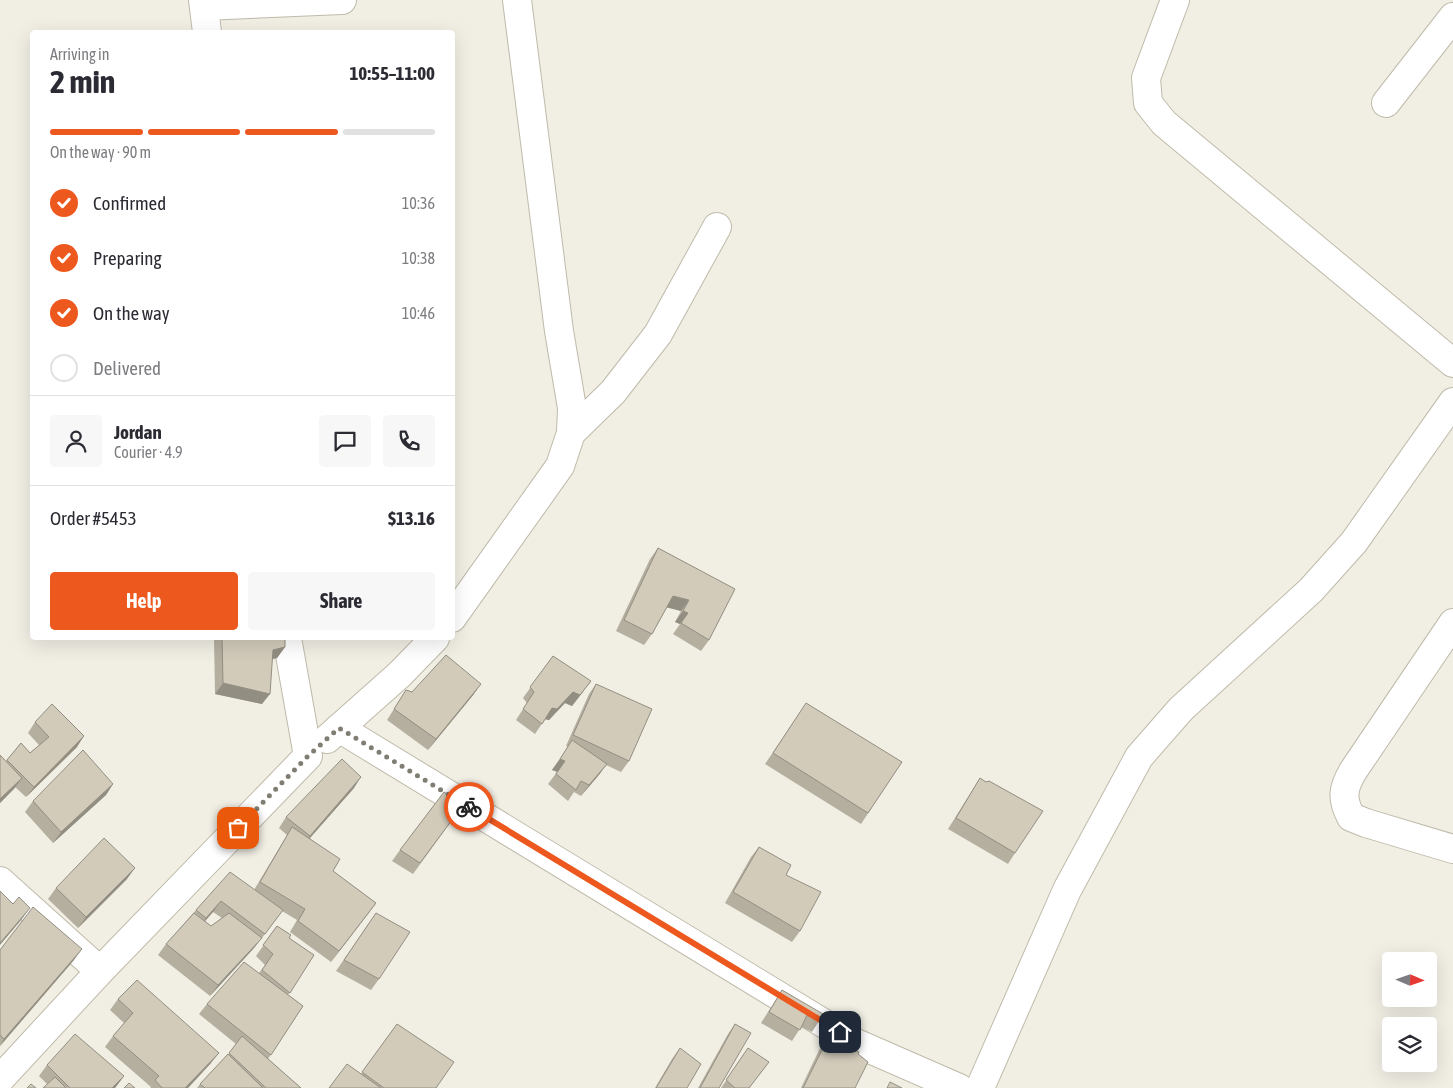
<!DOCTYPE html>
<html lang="en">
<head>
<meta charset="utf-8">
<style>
  body { margin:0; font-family:"Asap Condensed",sans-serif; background:#f7f7f7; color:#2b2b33; height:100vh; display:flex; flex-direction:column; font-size:19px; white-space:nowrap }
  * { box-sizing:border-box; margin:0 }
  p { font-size:16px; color:#7c7c81 }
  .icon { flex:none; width:28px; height:28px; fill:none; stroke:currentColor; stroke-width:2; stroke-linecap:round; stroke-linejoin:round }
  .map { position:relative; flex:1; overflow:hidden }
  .details { position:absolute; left:30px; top:30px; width:425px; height:610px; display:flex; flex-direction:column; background:#fff; border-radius:5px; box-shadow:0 5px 20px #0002 }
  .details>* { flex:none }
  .needle { width:32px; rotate:92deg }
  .buttons { position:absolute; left:1382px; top:952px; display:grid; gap:10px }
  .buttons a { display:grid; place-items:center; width:55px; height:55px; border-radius:5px; background:#fff; box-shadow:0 5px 20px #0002; font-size:25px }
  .pin { position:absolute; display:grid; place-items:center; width:42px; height:42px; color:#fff; margin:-21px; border-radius:10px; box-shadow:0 2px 8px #0006 }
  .courier { position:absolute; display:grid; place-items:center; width:50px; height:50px; margin:-25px; border:4px solid #ed581f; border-radius:50%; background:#fff; color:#222; box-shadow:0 1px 6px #0007 }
  .summary em { font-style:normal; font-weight:700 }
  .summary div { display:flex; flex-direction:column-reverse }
  .summary { display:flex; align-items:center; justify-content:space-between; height:85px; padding:0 20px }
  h1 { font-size:32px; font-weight:700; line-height:38px }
  .bar { display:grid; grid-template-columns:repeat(4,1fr); gap:8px 5px; align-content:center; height:60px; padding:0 20px }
  .bar i { height:6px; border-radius:4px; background:#e1e1e2 }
  .bar .active { background:#ed581f }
  .bar p { grid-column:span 4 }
  .line { display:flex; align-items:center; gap:12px; padding:0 20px; border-top:1px solid #e1e1e2 }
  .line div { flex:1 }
  .round { display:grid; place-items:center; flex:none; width:52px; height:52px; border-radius:5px; background:#f7f7f7 }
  ol { padding:0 20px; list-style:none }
  li { display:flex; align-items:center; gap:15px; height:55px }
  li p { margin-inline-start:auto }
  li .icon { padding:5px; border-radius:50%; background:#ed581f; color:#fff; stroke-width:4 }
  li:last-child { color:#7c7c81 }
  li i { width:28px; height:28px; border:2px solid #e1e1e2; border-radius:50% }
  .action { display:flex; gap:10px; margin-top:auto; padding:10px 20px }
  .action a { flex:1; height:58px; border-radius:5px; background:#ed581f; color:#fff; font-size:20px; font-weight:700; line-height:58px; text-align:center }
  .action a+a { background:#f7f7f7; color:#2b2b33 }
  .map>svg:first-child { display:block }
</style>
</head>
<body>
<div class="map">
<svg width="1453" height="1088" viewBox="0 0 1453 1088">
  <rect width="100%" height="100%" fill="#f1efe4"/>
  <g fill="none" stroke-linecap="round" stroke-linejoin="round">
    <g stroke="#bfbaaa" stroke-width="30">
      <g id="street">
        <path d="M203,0L207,32"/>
        <path d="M1175,0L1146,78L1148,103L1164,123L1453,363"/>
        <path d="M204,6L342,0"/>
        <path d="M1386,103L1453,17"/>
        <path d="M571,433L613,392L658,334L717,227"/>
        <path d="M452,618L560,466L571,433L572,408L559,331L517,0"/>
        <path d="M1453,623L1353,771C1343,788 1341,798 1351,817L1366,823L1453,849"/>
        <path d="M339,728L856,1043L959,1088"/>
        <path d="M327,739L400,674L435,638"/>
        <path d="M0,881L100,971"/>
        <path d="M0,1079L100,971L308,756L287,638"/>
        <path d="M980,1088L1067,890L1139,757L1181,709L1311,590L1354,542L1453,402"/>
      </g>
    </g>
    <use href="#street" stroke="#fff" stroke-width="28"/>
  </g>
  <g fill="#b5afa0" fill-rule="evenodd">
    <path d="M658,548L709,640L701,651L673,634L680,624L675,622L681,611L667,607L652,634L644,645L616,631L650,559Z"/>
    <path d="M214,638H285V647L277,658L272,659L262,704L215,694Z"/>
    <path d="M553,656L583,692L572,706L565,703L549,720L545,719L535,734L516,720L527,703L523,698Z"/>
    <path d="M596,684L629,761L621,772L606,765L581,796L574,792L568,801L548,784L557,772L552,770L568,747L566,746L589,694Z"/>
    <path d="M406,690L412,692L474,694L428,750L387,720Z"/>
    <path d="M799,714L902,762L861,824L765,764Z"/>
    <path d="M35,722L77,747L26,797L15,787L0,803V755L6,761L21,743L30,753L39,745L28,733Z"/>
    <path d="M980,778L986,782L1015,853L1008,864L948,829L973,789Z"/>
    <path d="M113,784L106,795L53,843L25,812L33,801Z"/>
    <path d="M354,788L310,838L333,871L376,903L331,962L290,932L297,920L282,911L254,948L210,996L158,955L166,944L196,910L254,890L287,835L279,828L286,817ZM213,912L222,918L211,926L205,921Z"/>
    <path d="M463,805L413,874L392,861L400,850Z"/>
    <path d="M759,847L786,875L800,931L792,942L725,903L751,857Z"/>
    <path d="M127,879L78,928L48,899L56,888Z"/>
    <path d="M376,913L379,979L371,990L336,971Z"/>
    <path d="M277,926L289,938L314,955L288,995L303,1006L268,1059L301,1088H197L200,1084L228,1055L236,1044L199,1014L207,1004L259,973L265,965L256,956Z"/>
    <path d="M0,950L74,960L0,1046Z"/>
    <path d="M782,990L819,1021L812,1032L801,1027L792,1041L761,1023Z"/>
    <path d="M118,999L211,1063L188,1088H150L151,1087L105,1047L113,1036L124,1023L110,1010Z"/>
    <path d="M397,1024L436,1088H329L361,1074Z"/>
    <path d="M735,1024L719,1088H698L728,1034Z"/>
    <path d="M828,1038L858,1054L855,1088H801L820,1048Z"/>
    <path d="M680,1048L687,1088H655L672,1059Z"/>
    <path d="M748,1048L769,1062L749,1088H721Z"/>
    <path d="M47,1065L124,1076L115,1088H43L47,1084L39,1076Z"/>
  </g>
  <g fill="#938e82">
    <path d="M673,596L689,600L681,611L665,607Z"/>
    <path d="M683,611L688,613L680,624L675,622Z"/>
    <path d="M285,647L277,658L265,661L273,650Z"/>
    <path d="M591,681L572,706L565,703L549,720L544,719L552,708L573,692Z"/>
    <path d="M223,683L270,694L262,704L215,694Z"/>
    <path d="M481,684L474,694L428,750L436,739Z"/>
    <path d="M84,736L77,747L26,797L34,787Z"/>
    <path d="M560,759L565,761L558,772L552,770Z"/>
    <path d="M607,764L599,775L581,796L589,785Z"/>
    <path d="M361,777L354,788L302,847L310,836Z"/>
    <path d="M22,778L14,789L0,803V799Z"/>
    <path d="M113,784L106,795L53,843L61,832Z"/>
    <path d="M135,868L127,879L78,928L86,917Z"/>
    <path d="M221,901L213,912L198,929L206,918Z"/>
    <path d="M376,903L368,914L331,962L339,951Z"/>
    <path d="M30,908L22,919L0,945V943Z"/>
    <path d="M283,910L254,948L210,996L218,985L262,938Z"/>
    <path d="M82,949L74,960L0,1046L4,1039Z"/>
    <path d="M219,1053L211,1063L188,1088H185Z"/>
    <path d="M124,1076L115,1088H112Z"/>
  </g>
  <g fill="#d2cbba" stroke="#938e82">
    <path d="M658,548L735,589L709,640L681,623L688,613L683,611L689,600L673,596L652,634L624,620Z"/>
    <path d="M222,638H285V647L273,650L270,694L223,683Z"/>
    <path d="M446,655L481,684L436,739L394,709L406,690L412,692Z"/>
    <path d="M553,656L591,681L580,695L573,692L557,709L552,708L542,724L523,709L534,692L530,687Z"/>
    <path d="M596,684L652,709L629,761L573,735Z"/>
    <path d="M806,703L902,762L868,813L773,753Z"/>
    <path d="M52,704L84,736L34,787L7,760L21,743L30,753L49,737L35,722Z"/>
    <path d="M572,740L607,764L589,785L581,781L576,790L556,774L565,761L560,759Z"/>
    <path d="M83,750L113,784L61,832L33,801Z"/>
    <path d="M0,755L22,778L0,799Z"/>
    <path d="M342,759L361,777L310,836L286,817Z"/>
    <path d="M980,778L986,782L989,781L1043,811L1015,853L956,818Z"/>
    <path d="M444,792L463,805L420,863L400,850Z"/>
    <path d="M292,827L340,859L333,871L376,903L339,951L298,921L305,909L260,882Z"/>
    <path d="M104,838L135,868L86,917L56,888Z"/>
    <path d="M759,847L791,865L786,875L821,892L800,931L733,892Z"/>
    <path d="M230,872L283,910L265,934L221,901L206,918L196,910Z"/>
    <path d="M0,891L13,904L19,897L30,908L0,943Z"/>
    <path d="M33,907L82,949L4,1039L0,1035V950Z"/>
    <path d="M194,913L211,926L229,913L262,938L218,985L166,944Z"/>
    <path d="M376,913L410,932L379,979L344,960Z"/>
    <path d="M277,926L291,935L289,938L314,955L290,993L262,970L273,954L263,945Z"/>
    <path d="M244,962L303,1006L271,1055L207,1004Z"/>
    <path d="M137,980L219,1053L185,1088H162L155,1080L159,1076L113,1036L133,1013L118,999Z"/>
    <path d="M782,990L823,1014L819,1021L807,1015L800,1030L769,1012Z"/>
    <path d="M397,1024L454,1062L436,1088H384L362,1072Z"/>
    <path d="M735,1024L751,1033L719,1088H700Z"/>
    <path d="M75,1034L124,1076L112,1088H70L47,1065Z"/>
    <path d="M242,1036L301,1088H266L229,1053Z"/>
    <path d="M828,1038L859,1052L858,1054L868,1062L855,1088H803Z"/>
    <path d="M680,1048L701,1064L687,1088H656Z"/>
    <path d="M748,1048L769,1062L749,1088H735L726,1080Z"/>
    <path d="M228,1054L263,1088H205L200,1084Z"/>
    <path d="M347,1064L381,1088H329Z"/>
    <path d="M55,1077L66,1088H43Z"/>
    <path d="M890,1082L902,1088H887Z"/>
    <path d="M129,1083L135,1088H124Z"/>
    <path d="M31,1084L36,1088H27Z"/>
  </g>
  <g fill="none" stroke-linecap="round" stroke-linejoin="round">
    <path stroke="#807d72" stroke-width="5" stroke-dasharray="0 9" d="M238,828L308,756L339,728L469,807"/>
    <path stroke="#ed581f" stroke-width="6" d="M469,807L840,1032"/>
  </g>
</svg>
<div class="buttons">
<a><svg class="needle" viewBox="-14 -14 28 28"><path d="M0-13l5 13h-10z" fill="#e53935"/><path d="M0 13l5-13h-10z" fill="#7c7c81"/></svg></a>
<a><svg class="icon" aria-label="layers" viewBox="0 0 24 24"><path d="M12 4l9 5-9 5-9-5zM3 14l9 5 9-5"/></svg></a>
</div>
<div class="pin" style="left:238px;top:828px;background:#ea580c"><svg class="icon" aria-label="bag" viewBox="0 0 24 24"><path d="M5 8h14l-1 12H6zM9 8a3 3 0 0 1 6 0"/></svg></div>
<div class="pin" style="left:840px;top:1032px;background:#1f2937"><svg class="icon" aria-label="home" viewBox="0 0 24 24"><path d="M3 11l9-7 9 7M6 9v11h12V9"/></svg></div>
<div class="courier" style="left:469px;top:807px"><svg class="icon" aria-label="bike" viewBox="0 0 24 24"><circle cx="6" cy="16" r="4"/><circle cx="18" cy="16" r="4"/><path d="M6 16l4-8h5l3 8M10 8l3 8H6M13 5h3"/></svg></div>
<section class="details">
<div class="summary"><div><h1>2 min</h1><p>Arriving in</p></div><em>10:55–11:00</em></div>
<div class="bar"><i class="active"></i><i class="active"></i><i class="active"></i><i></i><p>On the way · 90 m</p></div>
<ol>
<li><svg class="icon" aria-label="check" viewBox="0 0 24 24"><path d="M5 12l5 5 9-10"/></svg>Confirmed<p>10:36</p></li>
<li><svg class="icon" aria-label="check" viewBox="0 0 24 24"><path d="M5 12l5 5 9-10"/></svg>Preparing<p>10:38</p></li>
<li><svg class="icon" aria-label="check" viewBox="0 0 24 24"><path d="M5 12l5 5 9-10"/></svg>On the way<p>10:46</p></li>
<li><i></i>Delivered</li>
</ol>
<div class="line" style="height:90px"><a class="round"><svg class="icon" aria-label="person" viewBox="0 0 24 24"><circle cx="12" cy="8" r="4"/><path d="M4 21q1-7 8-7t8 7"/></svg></a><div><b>Jordan</b><p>Courier · 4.9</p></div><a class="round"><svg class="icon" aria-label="chat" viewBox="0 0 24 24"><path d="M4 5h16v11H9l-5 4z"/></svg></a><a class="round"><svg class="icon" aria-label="phone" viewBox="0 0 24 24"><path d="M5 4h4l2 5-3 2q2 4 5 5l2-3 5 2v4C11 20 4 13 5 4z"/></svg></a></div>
<div class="line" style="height:65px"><div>Order #5453</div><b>$13.16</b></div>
<div class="action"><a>Help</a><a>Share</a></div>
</section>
</div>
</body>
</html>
